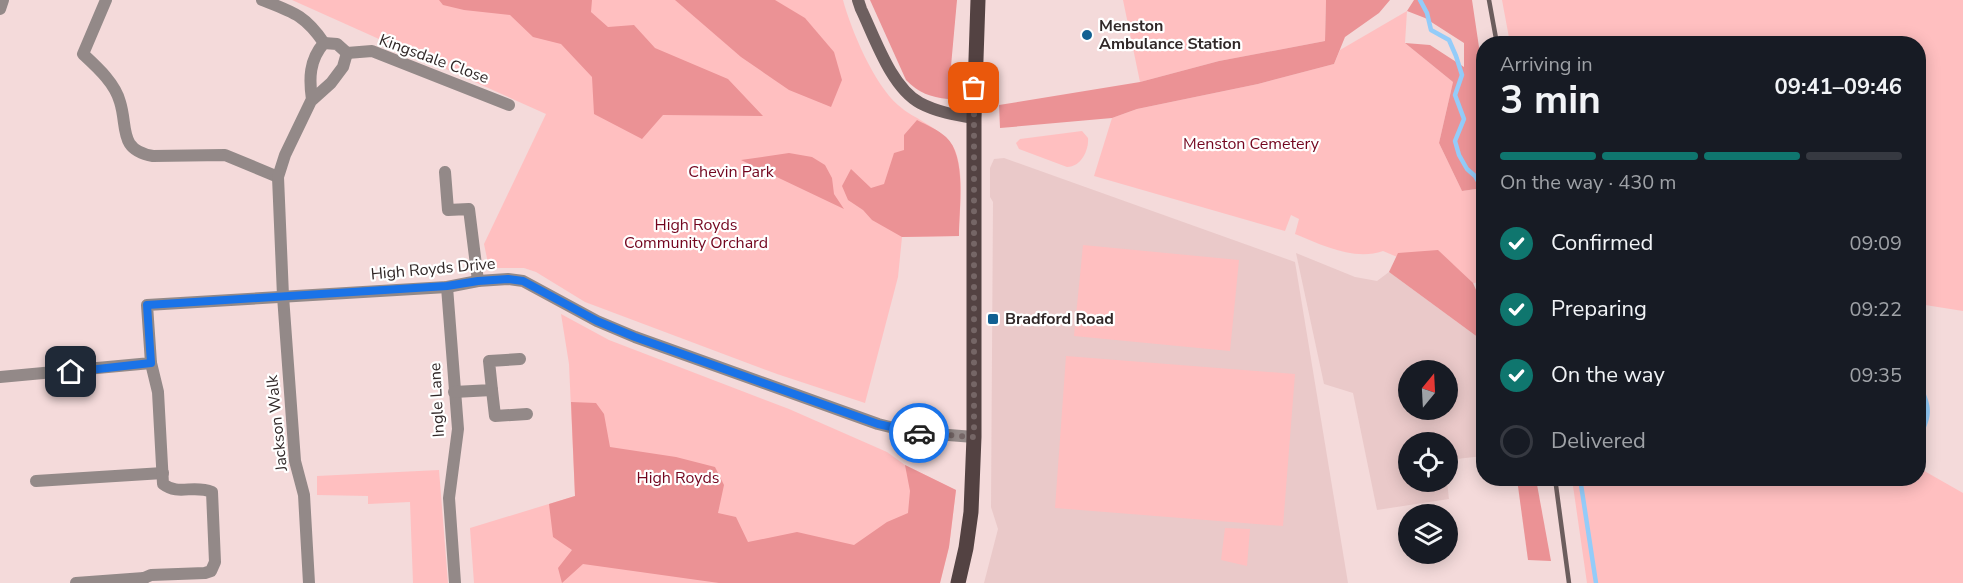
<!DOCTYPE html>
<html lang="en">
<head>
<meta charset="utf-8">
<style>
  body { margin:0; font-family:"Nunito Sans",sans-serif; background:#242831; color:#f1f3f6; height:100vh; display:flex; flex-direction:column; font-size:22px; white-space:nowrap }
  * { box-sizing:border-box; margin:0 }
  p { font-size:20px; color:#9ea1a6 }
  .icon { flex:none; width:33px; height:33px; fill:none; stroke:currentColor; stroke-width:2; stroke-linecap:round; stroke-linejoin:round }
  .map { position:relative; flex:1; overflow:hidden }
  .drawer { position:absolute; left:1476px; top:36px; width:450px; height:450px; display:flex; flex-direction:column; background:#171b24; border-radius:24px; box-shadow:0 3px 15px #0003 }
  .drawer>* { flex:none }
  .needle { width:39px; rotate:18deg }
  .controls { position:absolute; left:1398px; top:360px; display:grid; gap:12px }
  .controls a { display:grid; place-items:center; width:60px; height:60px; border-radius:50%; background:#171b24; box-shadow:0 3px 15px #0003; font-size:30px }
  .pin { position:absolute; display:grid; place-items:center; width:51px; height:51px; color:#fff; margin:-26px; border-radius:12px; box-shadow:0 3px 9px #0006 }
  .courier { position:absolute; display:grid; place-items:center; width:60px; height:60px; margin:-30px; border:4px solid #1a73e8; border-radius:50%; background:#fff; color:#222; box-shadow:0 2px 8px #0007 }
  .overview em { font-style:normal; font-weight:700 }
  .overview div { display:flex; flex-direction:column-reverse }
  .overview { display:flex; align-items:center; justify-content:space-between; height:102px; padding:0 24px }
  h1 { font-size:39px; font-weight:700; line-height:45px }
  .bar { display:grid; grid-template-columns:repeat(4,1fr); gap:9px 6px; align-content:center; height:72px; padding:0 24px }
  .bar i { height:8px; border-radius:4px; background:#363941 }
  .bar .selected { background:#0f766e }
  .bar p { grid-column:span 4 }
  ol { padding:0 24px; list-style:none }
  li { display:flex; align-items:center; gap:18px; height:66px }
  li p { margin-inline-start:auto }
  li .icon { padding:6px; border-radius:50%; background:#0f766e; color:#fff; stroke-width:4 }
  li:last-child { color:#9ea1a6 }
  li i { width:33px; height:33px; border:3px solid #363941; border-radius:50% }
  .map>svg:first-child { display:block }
</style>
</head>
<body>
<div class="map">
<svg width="1963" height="583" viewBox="0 0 1963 583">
  <rect width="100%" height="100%" fill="#f4dada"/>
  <g fill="#eac9c9" fill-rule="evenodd">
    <path d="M1004,158L1295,262L1348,583H984L998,529L991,507L993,202L990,197V168L994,159Z"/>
    <path d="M1296,253L1355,277L1377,281L1389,272L1483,341V456L1448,460V442H1408V482H1447L1449,499L1377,510L1353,393L1324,384ZM1408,370H1448V410H1408Z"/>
  </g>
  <g fill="#ffbfc0">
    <path d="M292,0H843C851,30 874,84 898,105C913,119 947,130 955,150C965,176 959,209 959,236L902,237L898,277L865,403L777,374L585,302L536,272L524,268H489L484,244L546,114Z"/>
    <path d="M1123,0H1326L1325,41L1219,61L1140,82Z"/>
    <path d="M1502,0H1963V311L1919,304L1918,44L1510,43Z"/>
    <path d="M1407,11L1405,43L1453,82L1439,143L1462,191L1483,188V280L1466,286L1383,251C1354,261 1322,245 1295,234L1299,219L1291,215L1285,231L1094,176L1112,118L1137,109L1258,84L1334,64L1340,50Z"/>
    <path d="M1082,131L1088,138C1089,150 1081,167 1067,167L1019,149L1016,143L1020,139Z"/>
    <path d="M1083,245L1239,260L1230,351L1074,336Z"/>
    <path d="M561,314L609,340L789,409L887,452L905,465L956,490L949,547L940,583H474L470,528L575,496L569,364Z"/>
    <path d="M1066,356L1295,374L1283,526L1055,508Z"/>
    <path d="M1919,468L1963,493V583H1587L1572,479L1918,478Z"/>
    <path d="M439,470L448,583H413L410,502L368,504V496L317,495V476Z"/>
    <path d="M1225,528L1250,529L1247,566L1221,560Z"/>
  </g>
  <g fill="#eb9295">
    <path d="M439,0H592L591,12L608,27L634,25L655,48L728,79L763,116L663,115L642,139L594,114L592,77L561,44L533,37L510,15L464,10L443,5Z"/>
    <path d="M675,0H775L805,18L834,52L842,80L831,107L789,90L741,57Z"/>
    <path d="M870,0H957L948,99C930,97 919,93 906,80Z"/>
    <path d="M1326,0H1390L1379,13L1345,37L1334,64L1258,84L1137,109L1112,118L1000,128L999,105L1140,82L1219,61L1325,41Z"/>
    <path d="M1414,0H1472L1483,74V188L1462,191L1439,143L1453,82L1405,43L1430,45L1464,67V43L1425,18L1407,11Z"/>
    <path d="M917,120C927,125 938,130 946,137C967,156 959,209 959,236L902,237L872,220L863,210L848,200L842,186L851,169L871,188L884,184L894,153L904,150V135Z"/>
    <path d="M789,153L812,157L825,165L832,178L834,194L844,209L741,160Z"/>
    <path d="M1438,250L1473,283L1483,306V341L1389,272L1398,253Z"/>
    <path d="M571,402L596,403L604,414L610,447L676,457L715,467L724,485L718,513L736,517L748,542L797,532L854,545L887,522L908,513L910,491L905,465L956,490L949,547L940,583H719L583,564L562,583L558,568L572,550L553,537L549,504L575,496Z"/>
    <path d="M1517,479H1536L1551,561L1528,560Z"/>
  </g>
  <path fill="#94ccf9" d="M1919,384H1922C1930,404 1934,412 1924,432L1919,433Z"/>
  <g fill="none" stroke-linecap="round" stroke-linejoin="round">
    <g stroke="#94ccf9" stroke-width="4.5">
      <path d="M1420,0L1427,13L1431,30L1449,40L1456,56L1462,75L1455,95L1464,119L1455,141L1459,155L1467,169L1475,176L1484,192"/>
      <path d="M1580,478L1596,583"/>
    </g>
    <g stroke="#938988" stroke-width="12">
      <path d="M106,0L83,54C97,67 115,83 120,102C128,127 118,150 153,156L225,155L278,177"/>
      <path d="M262,0C293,12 305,15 324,43"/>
      <path d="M0,9L3,0"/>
      <path d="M347,53L372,51L509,105"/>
      <path d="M445,172L448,210L469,209L478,281"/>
      <path d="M447,287L458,429L449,498L455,583"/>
      <path d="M0,377L151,363L147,305L447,287L478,281L508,279L523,281L597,321L635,337L878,424L910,432L974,437"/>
      <path d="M492,390L495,416L527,414"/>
      <path d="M454,392L492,390L489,361L520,359"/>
      <path d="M36,481L163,473"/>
      <path d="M76,583L144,578"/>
      <path d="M142,583L144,578L151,575L205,573L211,571L215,562L212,492C193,484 179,496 163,484L158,392L151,363"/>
      <path d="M309,583L304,495L295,461L283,296L278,177L285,155L311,101L331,83L343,67L347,53L337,44L324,43C309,60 309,79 312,100"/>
    </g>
    <path stroke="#6d5f5f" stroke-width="12" d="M858,0L861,9C875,38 891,87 920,103C937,112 955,115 974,118"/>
    <path stroke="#534242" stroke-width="15" d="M958,583L966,548L971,512L974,437V118L978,0"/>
    <g stroke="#6b5d5d" stroke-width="4.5">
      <path d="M1489,0L1497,44"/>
      <path d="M1555,478L1569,583"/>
    </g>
  </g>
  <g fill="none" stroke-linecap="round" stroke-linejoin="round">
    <path stroke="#756666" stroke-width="6" stroke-dasharray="0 10.8" d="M919,433L974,437V88"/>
    <path stroke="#1a73e8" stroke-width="8" d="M71,372L151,363L147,305L447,286L478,281L508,279L523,281L597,321L635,337L878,424L919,433"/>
  </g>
  <g fill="#126092" stroke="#fff" stroke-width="2">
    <circle cx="1087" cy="35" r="6"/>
    <rect x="987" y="313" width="12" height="12" rx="3"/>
  </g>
  <g text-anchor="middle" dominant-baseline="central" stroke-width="4.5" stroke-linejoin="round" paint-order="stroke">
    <g font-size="16" font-weight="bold" fill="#312828" stroke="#fff" text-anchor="start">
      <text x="1099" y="26">Menston<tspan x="1099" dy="18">Ambulance Station</tspan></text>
      <text x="1005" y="319">Bradford Road</text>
    </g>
    <g font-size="16" fill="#312828" stroke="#fff">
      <text transform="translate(434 59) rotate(20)">Kingsdale Close</text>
      <text transform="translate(433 269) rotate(-5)">High Royds Drive</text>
      <text transform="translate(437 400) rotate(-93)">Ingle Lane</text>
      <text transform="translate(277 423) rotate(-96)">Jackson Walk</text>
    </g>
    <g font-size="16" fill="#73061f" stroke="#fff">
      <text x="1251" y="144">Menston Cemetery</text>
      <text x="731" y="172">Chevin Park</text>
      <text x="696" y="225">High Royds<tspan x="696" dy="18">Community Orchard</tspan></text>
      <text x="678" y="478">High Royds</text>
    </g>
  </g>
</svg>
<div class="controls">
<a><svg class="needle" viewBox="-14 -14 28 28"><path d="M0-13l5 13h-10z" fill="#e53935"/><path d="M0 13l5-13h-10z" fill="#9ea1a6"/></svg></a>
<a><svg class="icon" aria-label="locate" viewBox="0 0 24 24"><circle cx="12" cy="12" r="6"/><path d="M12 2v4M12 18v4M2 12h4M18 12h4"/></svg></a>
<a><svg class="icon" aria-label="layers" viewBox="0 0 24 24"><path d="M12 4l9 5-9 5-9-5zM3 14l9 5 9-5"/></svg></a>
</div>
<div class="pin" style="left:974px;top:88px;background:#ea580c"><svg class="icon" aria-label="bag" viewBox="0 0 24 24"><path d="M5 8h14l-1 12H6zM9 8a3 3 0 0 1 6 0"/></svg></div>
<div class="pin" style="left:71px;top:372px;background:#1f2937"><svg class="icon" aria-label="home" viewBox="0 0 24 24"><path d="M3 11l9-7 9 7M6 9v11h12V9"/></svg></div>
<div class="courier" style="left:919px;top:433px"><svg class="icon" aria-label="car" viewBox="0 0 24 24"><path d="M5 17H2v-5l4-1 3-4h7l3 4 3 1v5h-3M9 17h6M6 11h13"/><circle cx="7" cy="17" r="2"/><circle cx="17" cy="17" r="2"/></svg></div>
<section class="drawer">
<div class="overview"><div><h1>3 min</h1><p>Arriving in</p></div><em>09:41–09:46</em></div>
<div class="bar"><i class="selected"></i><i class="selected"></i><i class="selected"></i><i></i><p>On the way · 430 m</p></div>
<ol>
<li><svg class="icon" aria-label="check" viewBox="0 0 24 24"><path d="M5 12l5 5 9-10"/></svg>Confirmed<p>09:09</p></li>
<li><svg class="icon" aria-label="check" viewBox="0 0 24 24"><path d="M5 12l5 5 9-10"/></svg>Preparing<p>09:22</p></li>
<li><svg class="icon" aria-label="check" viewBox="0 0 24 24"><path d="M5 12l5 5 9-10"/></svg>On the way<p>09:35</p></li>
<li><i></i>Delivered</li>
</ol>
</section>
</div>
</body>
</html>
